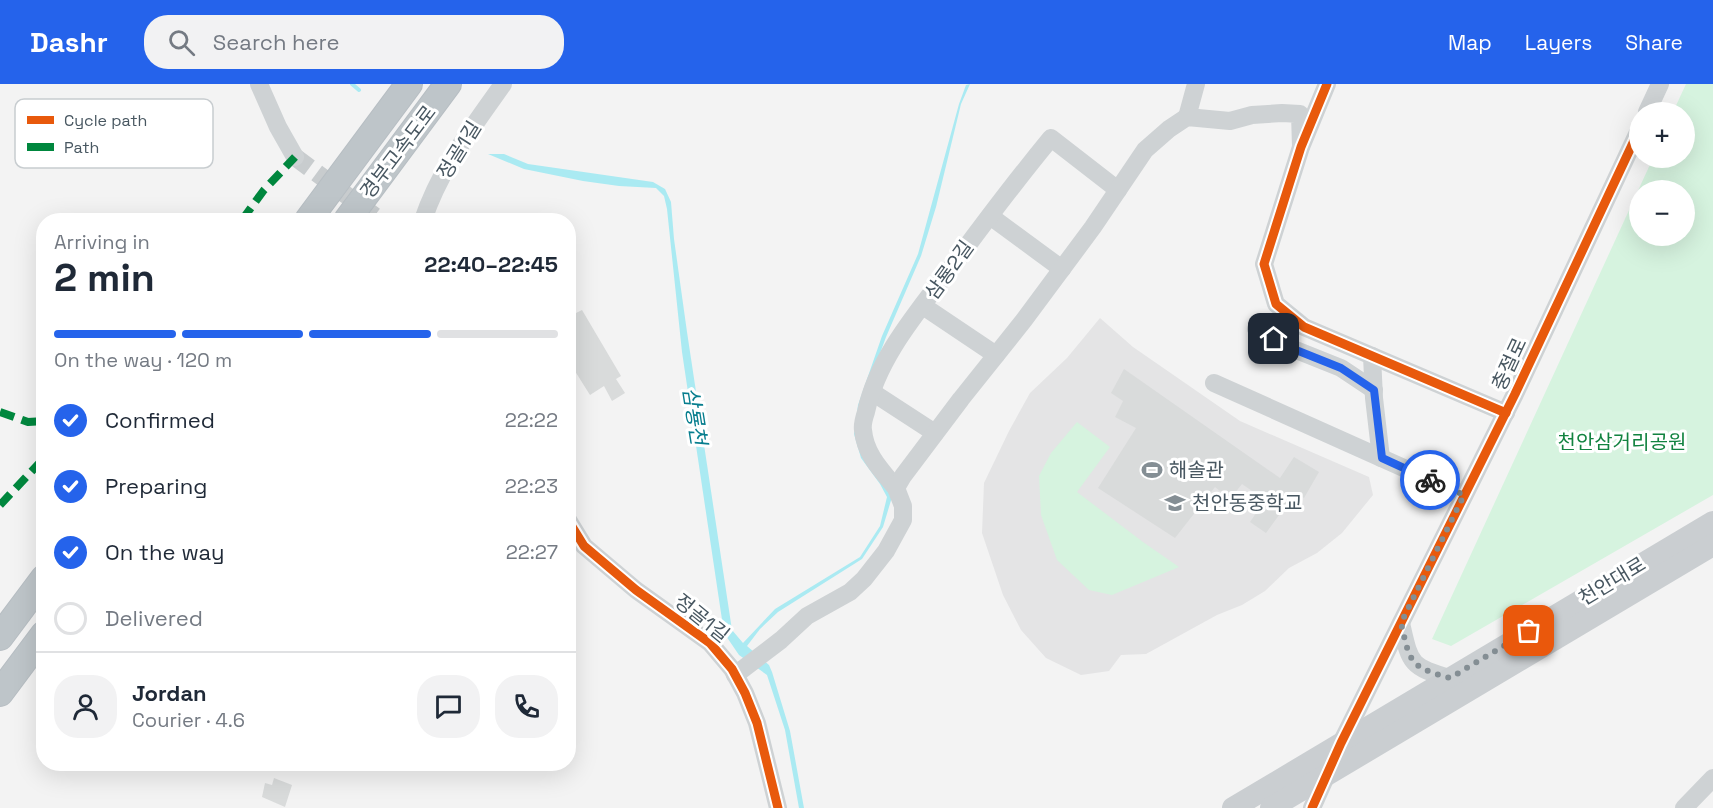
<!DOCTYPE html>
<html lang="en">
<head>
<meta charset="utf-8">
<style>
  body { margin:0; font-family:"Space Grotesk","Noto Sans KR",sans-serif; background:#f2f2f3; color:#1f2937; height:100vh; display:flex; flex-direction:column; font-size:22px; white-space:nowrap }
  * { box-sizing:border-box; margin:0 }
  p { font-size:20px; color:#747a83 }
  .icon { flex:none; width:33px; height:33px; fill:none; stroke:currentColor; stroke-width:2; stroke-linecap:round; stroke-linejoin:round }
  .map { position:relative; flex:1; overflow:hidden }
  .side { position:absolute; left:36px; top:129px; width:540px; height:558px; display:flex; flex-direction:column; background:#fff; border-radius:24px; box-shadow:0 6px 24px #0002 }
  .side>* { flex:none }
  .controls { position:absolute; left:1629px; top:18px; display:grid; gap:12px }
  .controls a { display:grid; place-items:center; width:66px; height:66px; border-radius:50%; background:#fff; box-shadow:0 6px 24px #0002; font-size:30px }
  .pin { position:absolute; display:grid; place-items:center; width:51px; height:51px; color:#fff; margin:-26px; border-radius:12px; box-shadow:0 3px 9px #0006 }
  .courier { position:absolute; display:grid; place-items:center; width:60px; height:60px; margin:-30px; border:4px solid #2563eb; border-radius:50%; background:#fff; color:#222; box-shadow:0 2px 8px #0007 }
  .overview em { font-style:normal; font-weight:700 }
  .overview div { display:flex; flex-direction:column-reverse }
  .overview { display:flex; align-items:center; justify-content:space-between; height:102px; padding:0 18px }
  h1 { font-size:39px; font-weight:700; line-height:45px }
  .bar { display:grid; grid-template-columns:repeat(4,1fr); gap:9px 6px; align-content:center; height:72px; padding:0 18px }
  .bar i { height:8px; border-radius:4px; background:#e0e1e3 }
  .bar .current { background:#2563eb }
  .bar p { grid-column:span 4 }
  .line { display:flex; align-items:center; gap:15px; padding:0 18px; border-top:2px solid #e0e1e3 }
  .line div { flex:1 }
  .round { display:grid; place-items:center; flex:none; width:63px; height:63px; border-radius:24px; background:#f2f2f3 }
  ol { padding:0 18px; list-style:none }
  li { display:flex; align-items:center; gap:18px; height:66px }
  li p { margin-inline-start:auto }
  li .icon { padding:6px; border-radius:50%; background:#2563eb; color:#fff; stroke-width:4 }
  li:last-child { color:#747a83 }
  li i { width:33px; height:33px; border:3px solid #e0e1e3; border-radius:50% }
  header { display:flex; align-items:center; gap:36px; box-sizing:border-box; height:84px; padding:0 30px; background:#2563eb; color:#fff }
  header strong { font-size:28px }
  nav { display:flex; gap:33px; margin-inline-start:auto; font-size:21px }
  .search { width:420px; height:54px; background:#f2f2f3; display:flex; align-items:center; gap:15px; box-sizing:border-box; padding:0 21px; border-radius:24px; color:#747a83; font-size:22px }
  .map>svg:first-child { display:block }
</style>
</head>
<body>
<header>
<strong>Dashr</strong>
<div class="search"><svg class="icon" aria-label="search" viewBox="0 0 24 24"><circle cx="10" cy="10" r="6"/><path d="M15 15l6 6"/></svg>Search here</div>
<nav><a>Map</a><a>Layers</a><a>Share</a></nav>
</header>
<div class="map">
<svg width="1713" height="724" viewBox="0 0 1713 724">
  <rect width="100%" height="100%" fill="#f3f3f3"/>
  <path fill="#e4e4e5" d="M1100,234L1133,263L1240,337L1369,393L1373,411L1342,449L1317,469L1289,484L1265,507L1242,521L1217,531L1146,570L1121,571L1109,587L1081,591L1046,574L1021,546L1003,511L982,449L984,399L1009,347L1030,309L1067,274Z"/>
  <g fill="#d6f3df" fill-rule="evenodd">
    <path d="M1686,0H1713V411L1451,562L1432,555L1653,74H1684V28H1673ZM1640,106H1684V152H1640Z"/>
    <path d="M1077,338L1110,363L1077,408L1143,458L1179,483L1112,511L1089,506L1057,476L1041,431L1039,392L1051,369Z"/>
  </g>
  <path fill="#aaeaf2" d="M970,0L961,20L936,123L921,172L886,253L861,321L892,413L883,443L862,475L778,528L760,545L747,562L769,581L772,588L790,647L804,724H799L785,646L767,591L739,571L724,549L682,268L667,125L664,112L656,104L619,102L583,97L524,85L488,70H504L528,80L653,98L665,105L671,118L674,155L687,248L732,546L743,559L775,525L860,473L880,442L887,413L880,400L861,374L854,350L858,321L882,252L918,170L959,20L966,1Z"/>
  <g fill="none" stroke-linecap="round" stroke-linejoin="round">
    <path stroke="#aaeaf2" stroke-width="4" d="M352,0L359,6"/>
  </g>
  <g fill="#d9dbdb">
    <path d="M582,226L621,292L616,295L625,309L612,317L604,302L590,311L568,276V233Z"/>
    <path d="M1124,285L1280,394L1294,373L1319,388L1304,414L1295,409L1266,449L1250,438L1265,416L1242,400L1230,415L1215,403L1175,454L1098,404L1136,344L1115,333L1123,317L1111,309Z"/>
    <path d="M274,694L292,701L285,723L262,713L265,699L272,701Z"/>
  </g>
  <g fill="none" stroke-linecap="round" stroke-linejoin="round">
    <path stroke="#c8ccce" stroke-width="18" stroke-dasharray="18 9" stroke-linecap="butt" d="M295,73L380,136"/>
    <g stroke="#b7bec3" stroke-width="28">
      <g id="highway">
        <path d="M308,136L409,0"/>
        <path d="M347,136L448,0"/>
        <path d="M0,553L44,494"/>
        <path d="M0,609L44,550"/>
      </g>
    </g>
    <g stroke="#ced2d4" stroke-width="18">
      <path d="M259,0L278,43L295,73"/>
      <path d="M1327,0L1301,63L1264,180L1276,220L1304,243L1506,329"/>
      <path d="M1647,28L1660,0"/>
      <path d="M1187,33L1196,0"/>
      <path d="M990,132L1062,185"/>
      <path d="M423,136C441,83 471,46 503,0"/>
      <path d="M923,222L996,271"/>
      <path d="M1256,245L1291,264L1341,284L1374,306"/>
      <path d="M1372,272L1374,314L1381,374"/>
      <path d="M1214,299L1464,411"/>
      <path d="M872,308L935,349"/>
      <path d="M896,404C881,386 865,370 863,346C862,340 864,334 866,328C878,271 922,223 956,177C987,135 1018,94 1051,54L1118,106"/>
      <path d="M568,436L584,462L636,506L710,559L732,585L745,609L757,639L778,724"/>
      <path d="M1401,539C1410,578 1409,583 1450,594"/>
      <path d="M735,591L781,556L807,532L850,508L864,495L886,467L903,436V422L896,404L903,392L961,315L1024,236L1093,143L1145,66L1169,45L1187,33L1230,37L1252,31L1282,29L1300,30L1301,63"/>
      <path d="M1339,663L1515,310L1640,44"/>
      <path d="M1312,724L1328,688"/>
      <path d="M1684,724L1713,694"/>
    </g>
    <g stroke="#caced1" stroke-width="22">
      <path d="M1233,724L1713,438"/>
      <path d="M1271,724L1713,461"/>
    </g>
    <use href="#highway" stroke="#bec5c9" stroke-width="26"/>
    <g stroke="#00873e" stroke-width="8" stroke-dasharray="15 8" stroke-linecap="butt">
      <path d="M242,136L264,106L295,73"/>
      <path d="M0,328L28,338L44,337"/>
      <path d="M0,421L44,374"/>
    </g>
    <g stroke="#fff" stroke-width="13">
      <g id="cycleway">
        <path d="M1327,0L1301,63L1264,180L1276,220L1304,243L1506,329"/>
        <path d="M568,436L584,462L636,506L710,559L732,585L745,609L757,639L778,724"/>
        <path d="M1312,724L1341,659L1515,310L1640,44"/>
      </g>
    </g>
    <use href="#cycleway" stroke="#e8590c" stroke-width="9"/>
  </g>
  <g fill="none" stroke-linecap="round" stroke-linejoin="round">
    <path stroke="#848e94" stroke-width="6" stroke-dasharray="0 10.8" d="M1430,396L1464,411L1401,539C1410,578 1409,583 1450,594L1529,547"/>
    <path stroke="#2563eb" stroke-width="8" d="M1274,255L1291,264L1341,284L1374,306L1382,374L1430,396"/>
  </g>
  <defs>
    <g id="stadium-bare" transform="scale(1.62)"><path d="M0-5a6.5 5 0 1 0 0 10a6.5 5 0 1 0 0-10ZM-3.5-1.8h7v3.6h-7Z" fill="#848e94" stroke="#fff" stroke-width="2.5" paint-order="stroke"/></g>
    <g id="school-bare" transform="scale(1.62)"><path d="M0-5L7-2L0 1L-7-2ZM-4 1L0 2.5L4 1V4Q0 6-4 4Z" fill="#848e94" stroke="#fff" stroke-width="2.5" paint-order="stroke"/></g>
  </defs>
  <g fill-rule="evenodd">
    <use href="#stadium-bare" x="1152" y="386"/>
    <use href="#school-bare" x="1175" y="419"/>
  </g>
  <g text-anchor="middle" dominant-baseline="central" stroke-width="6" stroke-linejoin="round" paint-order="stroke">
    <g font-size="20" fill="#485761" stroke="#fff">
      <text transform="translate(459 66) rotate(-58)">정골1길</text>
      <text transform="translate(398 68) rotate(-53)">경부고속도로</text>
      <text transform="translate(949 186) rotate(-54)">삼룡2길</text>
      <text transform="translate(1509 280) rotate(-65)">충절로</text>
      <text transform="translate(1612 497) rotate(-31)">천안대로</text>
      <text transform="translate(702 534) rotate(39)">정골1길</text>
    </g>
    <g font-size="20" fill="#128340" stroke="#fff">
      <text x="1622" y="358">천안삼거리공원</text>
    </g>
    <g font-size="20" fill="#485761" stroke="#fff" text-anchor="start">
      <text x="1169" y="386">해솔관</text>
      <text x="1192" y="419">천안동중학교</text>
    </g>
    <g font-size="21" font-style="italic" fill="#077e8e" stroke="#fff">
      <text transform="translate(695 332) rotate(81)">삼룡천</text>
    </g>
  </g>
  <rect x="15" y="15" width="198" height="69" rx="9" fill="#fff" stroke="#c8cdd0" stroke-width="1.5"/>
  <rect x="27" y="32" width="27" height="8" fill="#e8590c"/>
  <rect x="27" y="59" width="27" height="8" fill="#00873e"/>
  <g font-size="16" fill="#485761">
    <text x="64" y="42">Cycle path</text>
    <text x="64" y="69">Path</text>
  </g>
</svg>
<div class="controls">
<a>+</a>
<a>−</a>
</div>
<div class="pin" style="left:1529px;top:547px;background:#ea580c"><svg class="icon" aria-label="bag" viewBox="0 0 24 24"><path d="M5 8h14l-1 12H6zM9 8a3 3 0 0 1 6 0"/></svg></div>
<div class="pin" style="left:1274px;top:255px;background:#1f2937"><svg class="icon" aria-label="home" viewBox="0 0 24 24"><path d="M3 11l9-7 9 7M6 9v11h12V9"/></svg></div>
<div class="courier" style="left:1430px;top:396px"><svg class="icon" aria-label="bike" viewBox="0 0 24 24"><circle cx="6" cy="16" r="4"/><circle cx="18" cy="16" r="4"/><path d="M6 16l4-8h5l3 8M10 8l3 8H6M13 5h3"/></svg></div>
<section class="side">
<div class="overview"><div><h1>2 min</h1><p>Arriving in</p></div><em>22:40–22:45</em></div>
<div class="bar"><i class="current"></i><i class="current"></i><i class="current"></i><i></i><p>On the way · 120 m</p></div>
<ol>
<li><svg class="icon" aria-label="check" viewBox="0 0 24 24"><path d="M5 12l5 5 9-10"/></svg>Confirmed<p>22:22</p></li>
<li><svg class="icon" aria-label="check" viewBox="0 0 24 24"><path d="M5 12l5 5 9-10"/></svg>Preparing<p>22:23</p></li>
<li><svg class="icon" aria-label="check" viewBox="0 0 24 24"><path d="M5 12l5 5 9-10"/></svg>On the way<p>22:27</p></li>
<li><i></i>Delivered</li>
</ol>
<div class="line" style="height:108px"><a class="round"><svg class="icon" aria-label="person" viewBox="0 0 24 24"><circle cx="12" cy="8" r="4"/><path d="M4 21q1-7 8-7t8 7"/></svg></a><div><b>Jordan</b><p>Courier · 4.6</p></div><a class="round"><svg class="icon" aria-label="chat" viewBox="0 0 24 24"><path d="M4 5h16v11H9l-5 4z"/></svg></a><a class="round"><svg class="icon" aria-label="phone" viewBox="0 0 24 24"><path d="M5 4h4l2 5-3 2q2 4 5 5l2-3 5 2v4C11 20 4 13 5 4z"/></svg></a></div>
</section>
</div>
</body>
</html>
